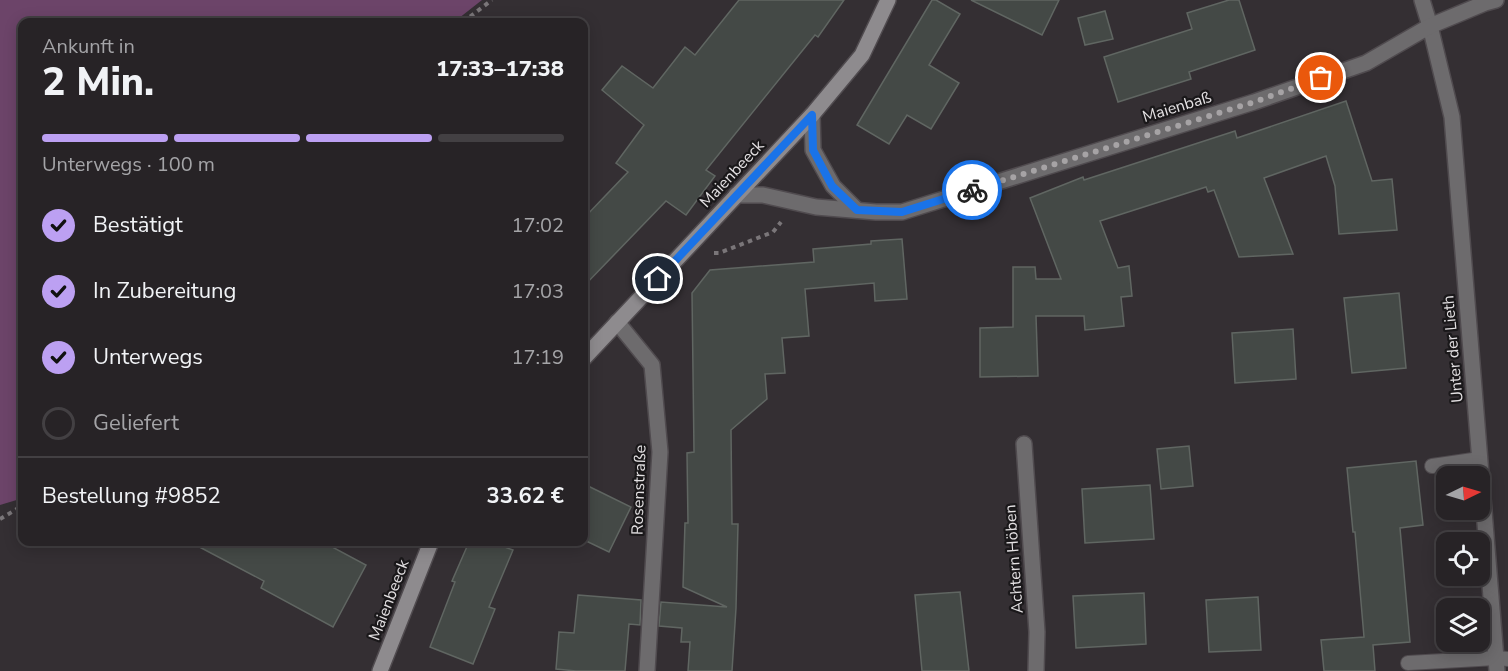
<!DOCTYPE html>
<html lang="de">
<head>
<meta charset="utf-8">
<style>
  body { margin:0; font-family:"Nunito Sans",sans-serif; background:#332f32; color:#f1f3f6; height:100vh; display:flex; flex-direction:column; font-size:22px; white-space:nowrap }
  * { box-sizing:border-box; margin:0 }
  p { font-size:20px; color:#a4a4a7 }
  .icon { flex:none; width:33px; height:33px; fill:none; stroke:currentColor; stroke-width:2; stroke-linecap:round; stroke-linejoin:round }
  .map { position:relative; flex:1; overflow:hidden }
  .side { position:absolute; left:18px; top:18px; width:570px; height:528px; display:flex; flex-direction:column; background:#272326; border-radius:12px; box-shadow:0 3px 15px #0003,0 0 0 2px #434043 }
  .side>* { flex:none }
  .needle { width:39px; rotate:85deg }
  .controls { position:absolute; left:1436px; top:466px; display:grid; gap:12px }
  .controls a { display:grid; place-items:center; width:54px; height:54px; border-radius:12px; background:#272326; box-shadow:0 3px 15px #0003,0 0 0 2px #434043; font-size:30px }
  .pin { position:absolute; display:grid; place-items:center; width:51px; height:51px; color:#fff; margin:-26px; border:3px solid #fff; border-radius:50%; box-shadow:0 2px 6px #0007 }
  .courier { position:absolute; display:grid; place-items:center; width:60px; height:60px; margin:-30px; border:4px solid #1a73e8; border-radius:50%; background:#fff; color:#222; box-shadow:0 2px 8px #0007 }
  .summary em { font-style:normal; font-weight:800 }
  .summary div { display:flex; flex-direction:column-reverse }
  .summary { display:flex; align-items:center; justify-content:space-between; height:102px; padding:0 24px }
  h1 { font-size:39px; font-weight:800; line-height:45px }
  .bar { display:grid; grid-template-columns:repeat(4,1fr); gap:9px 6px; align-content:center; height:72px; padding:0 24px }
  .bar i { height:8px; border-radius:4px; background:#434043 }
  .bar .on { background:#bca0f2 }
  .bar p { grid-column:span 4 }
  .line { display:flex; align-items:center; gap:15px; padding:0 24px; border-top:2px solid #434043 }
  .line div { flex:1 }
  ol { padding:0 24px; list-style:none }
  li { display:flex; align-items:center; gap:18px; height:66px }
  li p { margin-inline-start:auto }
  li .icon { padding:6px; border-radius:50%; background:#bca0f2; color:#111; stroke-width:4 }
  li:last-child { color:#a4a4a7 }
  li i { width:33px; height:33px; border:3px solid #434043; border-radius:50% }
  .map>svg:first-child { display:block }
</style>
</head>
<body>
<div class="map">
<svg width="1508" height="671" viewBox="0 0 1508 671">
  <rect width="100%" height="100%" fill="#342f33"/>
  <path fill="#6c4469" d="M0,0H482L454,22H22V496L20,499L0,505Z"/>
  <g fill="#444946" stroke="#606662" stroke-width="1.5">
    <path d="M739,0H844L818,37L815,35L706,170L715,176L686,215L666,201L584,286V218L628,172L616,163L644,125L602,90L622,66L653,88L685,47L695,55Z"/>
    <path d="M932,0H936L960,14L929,65L959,83L931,129L907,115L889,144L857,125Z"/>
    <path d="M971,0H1059L1042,35Z"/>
    <path d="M1229,0H1239L1255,50L1189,72L1191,79L1118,102L1104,57L1192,29L1187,13Z"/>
    <path d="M1105,11L1113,39L1085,45L1078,18Z"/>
    <path d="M1346,101L1372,181L1392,179L1397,230L1339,234L1335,186L1326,156L1264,178L1293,254L1239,257L1214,190L1208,192L1206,187L1100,221L1118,268L1129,266L1132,296L1121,297L1124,326L1085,330L1084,316H1036L1038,376L980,377V328L1013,327V267H1035L1036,279H1061L1030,198L1083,177L1084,180L1235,131L1237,138Z"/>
    <path d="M902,239L907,299L875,301L874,283L805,289L809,336L782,338L785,373L765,374L767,399L731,430L732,524H738L736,608L732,671H688L690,642H681L682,628L659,626L661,602L727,607L683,587L685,523H688L687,453L694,452L692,293L710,270L814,262L813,249L871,244V241Z"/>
    <path d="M1399,293L1406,368L1352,373L1344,298Z"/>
    <path d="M1293,329L1296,379L1235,383L1232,333Z"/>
    <path d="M1189,446L1193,486L1161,489L1157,449Z"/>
    <path d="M1416,461L1423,525L1400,528L1410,642L1373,645L1375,671H1324L1321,640L1364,637L1355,532H1353L1347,468Z"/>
    <path d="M584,484L631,507L609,552L584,540Z"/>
    <path d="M1150,485L1154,539L1085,543L1082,489Z"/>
    <path d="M190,542H323L366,565L333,627L261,588L264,581Z"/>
    <path d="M469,542H491L513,550L489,607L495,609L473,664L430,647L455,582L452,581Z"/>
    <path d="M960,592L969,671H922L915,595Z"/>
    <path d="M1144,593L1146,644L1076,648L1073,596Z"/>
    <path d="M578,595L641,600L640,625L629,624L625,671H576L556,669L559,632L574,633Z"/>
    <path d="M1258,597L1261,650L1209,652L1206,600Z"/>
  </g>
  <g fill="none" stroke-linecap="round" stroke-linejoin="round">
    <g stroke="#504b4f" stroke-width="16">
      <g id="lane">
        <path d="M1432,466L1480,459"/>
        <path d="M1408,663L1496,658L1508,659"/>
      </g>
    </g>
    <g stroke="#504b4f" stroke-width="18">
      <g id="street">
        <path d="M1422,0L1430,26L1452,117L1497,671"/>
        <path d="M812,115L813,150L833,186L857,210"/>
        <path d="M736,195H763L816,207L876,212H902L1254,102L1366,63L1430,26L1485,3L1496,0"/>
        <path d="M617,322L652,365L660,452L647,671"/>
        <path d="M1024,444L1037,632L1036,671"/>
      </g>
    </g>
    <g stroke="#504b4f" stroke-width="18">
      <g id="secondary">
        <path d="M584,358L812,115L862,55L888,0"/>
        <path d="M380,671L431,542"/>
      </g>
    </g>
    <g stroke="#7a7679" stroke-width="4" stroke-dasharray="4.5 4.5" stroke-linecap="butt">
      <path d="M463,22L492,0"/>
      <path d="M714,253H719L773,232L781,222"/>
      <path d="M0,519L22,506"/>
    </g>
    <use href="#lane" stroke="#6d6b6d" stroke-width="14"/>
    <use href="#street" stroke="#6d6b6d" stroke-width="15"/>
    <use href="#secondary" stroke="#8e8b8e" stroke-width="15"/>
  </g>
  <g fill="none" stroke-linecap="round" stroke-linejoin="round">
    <path stroke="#a6a3a5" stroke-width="6" stroke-dasharray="0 10.8" d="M972,190L1254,102L1321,78"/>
    <path stroke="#1a73e8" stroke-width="8" d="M658,279L812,115L813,150L832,186L857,210L902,212L972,190"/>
  </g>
  <g text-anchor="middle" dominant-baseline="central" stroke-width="4.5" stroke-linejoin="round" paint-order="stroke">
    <g font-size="16" fill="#e4e1e3" stroke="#1a181a">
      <text transform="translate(1177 107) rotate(-17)">Maienbaß</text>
      <text transform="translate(732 174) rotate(-47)">Maienbeeck</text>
      <text transform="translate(1453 349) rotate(-95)">Unter der Lieth</text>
      <text transform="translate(639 490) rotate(-88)">Rosenstraße</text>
      <text transform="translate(1014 559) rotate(-94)">Achtern Höben</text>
      <text transform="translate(389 600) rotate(-69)">Maienbeeck</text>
    </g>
  </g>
</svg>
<div class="controls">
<a><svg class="needle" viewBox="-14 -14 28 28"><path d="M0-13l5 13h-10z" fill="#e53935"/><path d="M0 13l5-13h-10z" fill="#a4a4a7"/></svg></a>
<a><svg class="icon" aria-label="locate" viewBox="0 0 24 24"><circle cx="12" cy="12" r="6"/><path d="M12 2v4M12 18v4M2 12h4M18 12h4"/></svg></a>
<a><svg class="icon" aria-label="layers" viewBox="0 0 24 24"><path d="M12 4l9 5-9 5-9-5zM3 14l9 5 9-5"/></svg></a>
</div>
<div class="pin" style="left:1321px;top:78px;background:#ea580c"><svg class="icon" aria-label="bag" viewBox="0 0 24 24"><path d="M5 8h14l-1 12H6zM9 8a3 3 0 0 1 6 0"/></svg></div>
<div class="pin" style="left:658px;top:279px;background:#1f2937"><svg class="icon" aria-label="home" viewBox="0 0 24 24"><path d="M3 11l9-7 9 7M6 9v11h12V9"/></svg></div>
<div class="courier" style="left:972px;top:190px"><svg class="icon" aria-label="bike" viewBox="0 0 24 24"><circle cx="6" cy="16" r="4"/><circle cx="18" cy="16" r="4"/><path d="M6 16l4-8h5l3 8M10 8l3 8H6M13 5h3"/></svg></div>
<section class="side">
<div class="summary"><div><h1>2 Min.</h1><p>Ankunft in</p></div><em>17:33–17:38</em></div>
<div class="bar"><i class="on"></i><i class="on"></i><i class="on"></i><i></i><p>Unterwegs · 100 m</p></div>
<ol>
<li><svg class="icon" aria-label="check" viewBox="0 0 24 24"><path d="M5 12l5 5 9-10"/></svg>Bestätigt<p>17:02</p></li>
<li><svg class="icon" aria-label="check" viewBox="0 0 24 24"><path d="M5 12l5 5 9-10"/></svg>In Zubereitung<p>17:03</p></li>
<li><svg class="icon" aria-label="check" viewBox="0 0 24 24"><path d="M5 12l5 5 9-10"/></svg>Unterwegs<p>17:19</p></li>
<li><i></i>Geliefert</li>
</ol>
<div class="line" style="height:78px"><div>Bestellung #9852</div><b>33.62 €</b></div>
</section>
</div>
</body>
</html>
